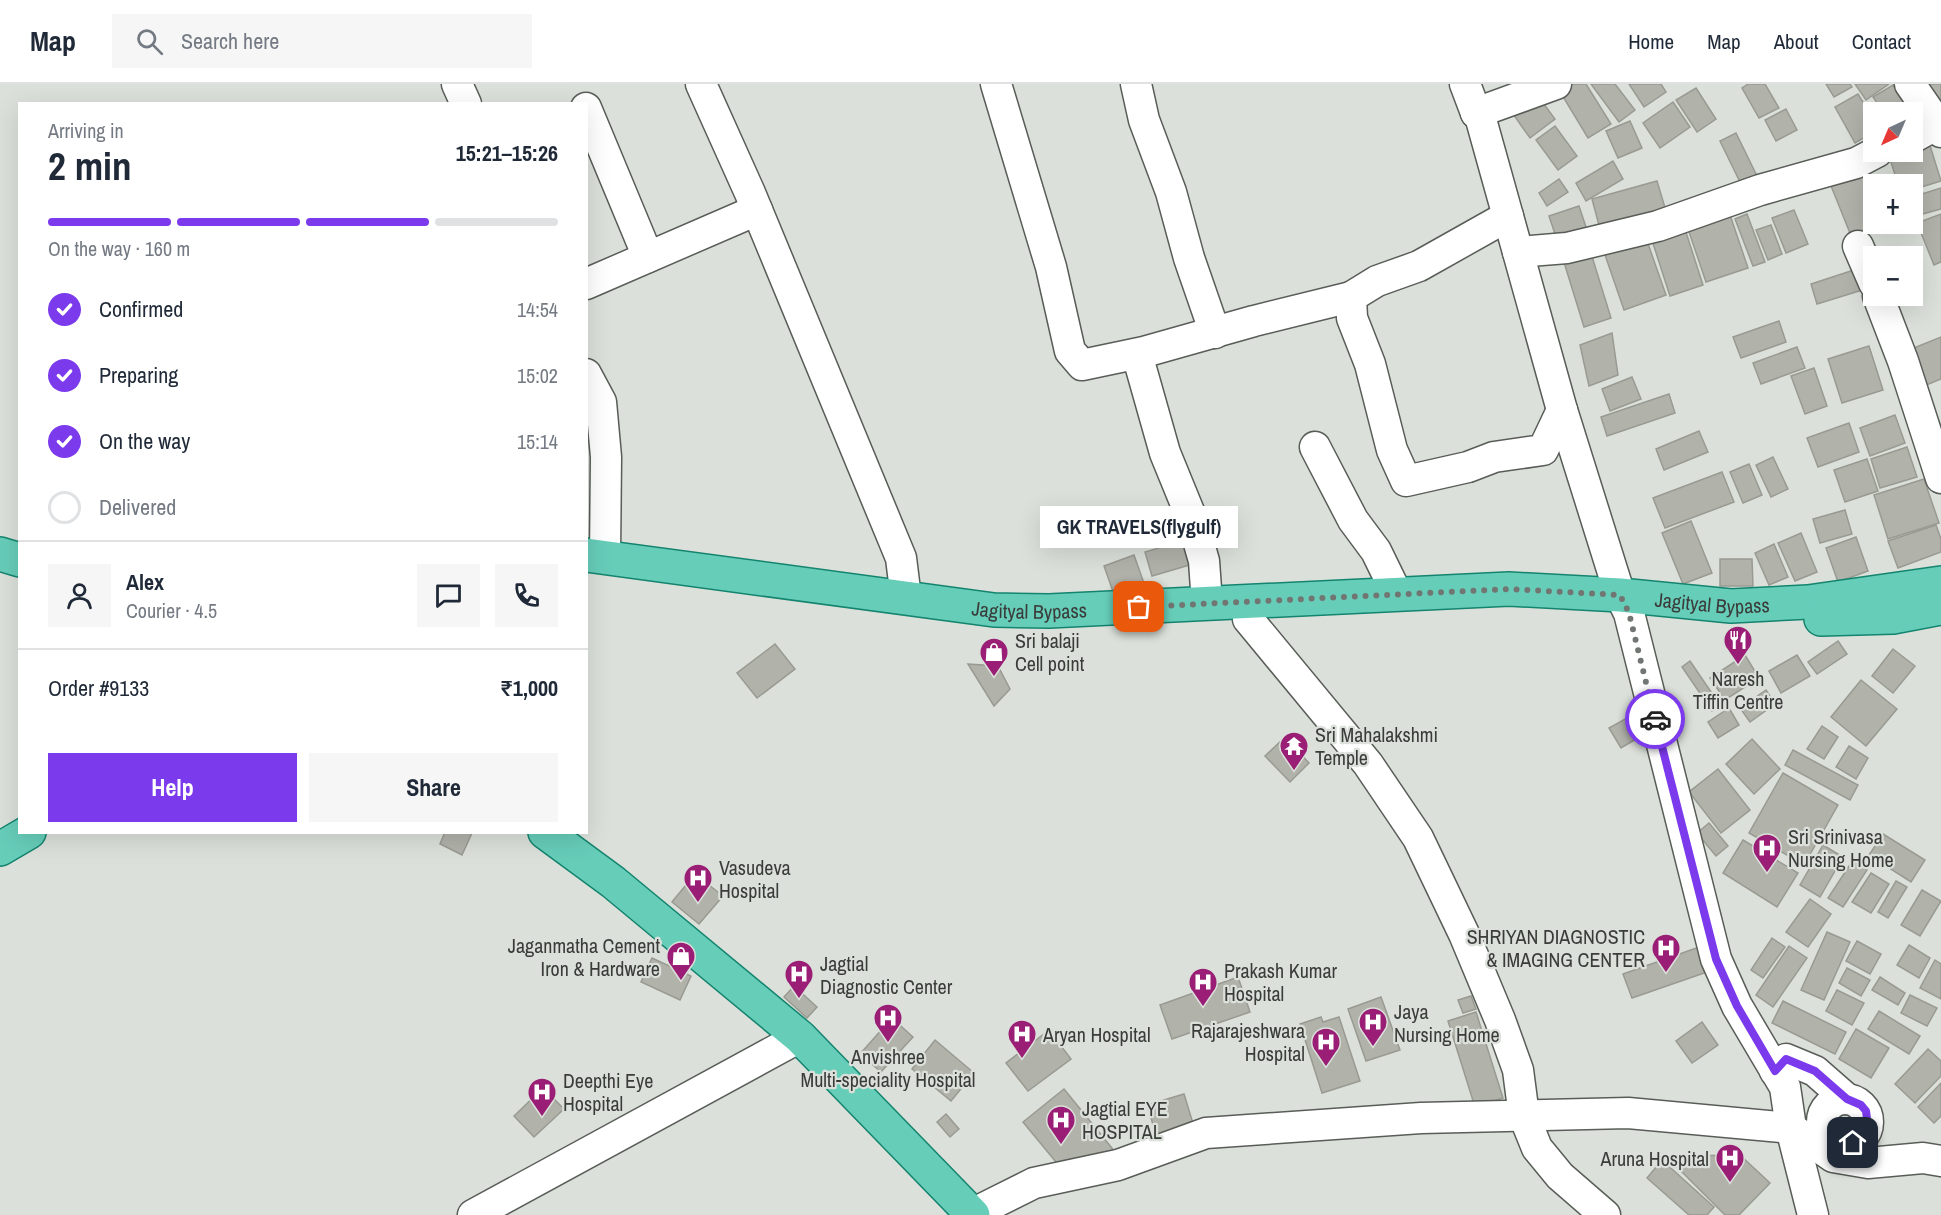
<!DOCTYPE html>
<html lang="en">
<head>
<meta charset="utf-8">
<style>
  body { margin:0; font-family:"Archivo Narrow",sans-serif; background:#f6f6f7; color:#1f2937; height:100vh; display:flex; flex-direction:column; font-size:22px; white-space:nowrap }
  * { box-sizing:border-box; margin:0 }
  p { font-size:20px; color:#747a83 }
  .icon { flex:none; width:33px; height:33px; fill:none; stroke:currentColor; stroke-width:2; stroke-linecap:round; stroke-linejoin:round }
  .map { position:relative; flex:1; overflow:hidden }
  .side { position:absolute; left:18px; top:18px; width:570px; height:732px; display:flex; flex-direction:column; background:#fff; border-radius:0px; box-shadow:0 6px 24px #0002 }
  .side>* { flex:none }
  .needle { width:39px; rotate:224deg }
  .controls { position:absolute; left:1863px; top:18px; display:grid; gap:12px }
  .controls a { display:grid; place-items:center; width:60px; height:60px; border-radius:0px; background:#fff; box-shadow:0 6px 24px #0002; font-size:30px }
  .pin { position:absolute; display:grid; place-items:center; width:51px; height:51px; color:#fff; margin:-26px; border-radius:12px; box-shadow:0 3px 9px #0006 }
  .courier { position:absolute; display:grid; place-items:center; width:60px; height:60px; margin:-30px; border:4px solid #7c3aed; border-radius:50%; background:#fff; color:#222; box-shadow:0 2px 8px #0007 }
  .bubble { position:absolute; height:42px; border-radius:0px; background:#fff; box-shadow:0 6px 24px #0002; font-size:20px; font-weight:700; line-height:42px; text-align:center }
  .summary em { font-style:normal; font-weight:700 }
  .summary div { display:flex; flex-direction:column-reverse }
  .summary { display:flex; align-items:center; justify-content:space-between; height:102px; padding:0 30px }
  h1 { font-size:39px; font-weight:700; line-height:45px }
  .bar { display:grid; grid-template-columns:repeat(4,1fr); gap:9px 6px; align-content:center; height:72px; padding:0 30px }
  .bar i { height:8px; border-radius:4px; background:#e0e1e3 }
  .bar .current { background:#7c3aed }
  .bar p { grid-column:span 4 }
  .line { display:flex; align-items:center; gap:15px; padding:0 30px; border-top:2px solid #e0e1e3 }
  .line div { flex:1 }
  .round { display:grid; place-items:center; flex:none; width:63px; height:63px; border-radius:0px; background:#f6f6f7 }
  ol { padding:0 30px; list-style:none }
  li { display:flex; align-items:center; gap:18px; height:66px }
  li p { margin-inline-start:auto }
  li .icon { padding:6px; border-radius:50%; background:#7c3aed; color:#fff; stroke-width:4 }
  li:last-child { color:#747a83 }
  li i { width:33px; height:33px; border:3px solid #e0e1e3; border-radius:50% }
  .button { display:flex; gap:12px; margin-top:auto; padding:12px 30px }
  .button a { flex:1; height:69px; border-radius:0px; background:#7c3aed; color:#fff; font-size:24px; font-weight:700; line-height:69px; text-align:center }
  .button a+a { background:#f6f6f7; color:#1f2937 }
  header { display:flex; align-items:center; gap:36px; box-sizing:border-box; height:84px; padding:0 30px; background:#fff; border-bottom:2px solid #e0e1e3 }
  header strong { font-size:28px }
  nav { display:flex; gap:33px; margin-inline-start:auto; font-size:21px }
  .search { width:420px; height:54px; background:#f6f6f7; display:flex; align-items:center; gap:15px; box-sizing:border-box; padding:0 21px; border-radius:0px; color:#747a83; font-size:22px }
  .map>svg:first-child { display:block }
</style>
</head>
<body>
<header>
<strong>Map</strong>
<div class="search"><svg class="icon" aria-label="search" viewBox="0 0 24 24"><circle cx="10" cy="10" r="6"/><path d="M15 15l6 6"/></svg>Search here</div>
<nav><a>Home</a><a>Map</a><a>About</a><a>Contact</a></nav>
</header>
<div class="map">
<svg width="1941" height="1131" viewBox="0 0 1941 1131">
  <rect width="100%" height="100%" fill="#dbe1da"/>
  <g fill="#b1b2aa" stroke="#999a92" stroke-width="1.5">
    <path d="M1568,0H1586L1611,40L1588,54L1559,6Z"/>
    <path d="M1591,0H1615L1635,26L1619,38Z"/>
    <path d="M1629,0H1661L1666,8L1644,23Z"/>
    <path d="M1748,0H1765L1779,24L1759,34L1742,4Z"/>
    <path d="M1826,0H1850L1852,3L1834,13Z"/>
    <path d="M1855,0H1889L1866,16Z"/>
    <path d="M1926,0H1941V20Z"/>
    <path d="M1893,1L1906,22L1896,28H1883L1873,13Z"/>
    <path d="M1696,4L1716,35L1697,48L1676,16Z"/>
    <path d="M1858,10L1874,36V48L1855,59L1835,23Z"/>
    <path d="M1538,12L1555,35L1530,54L1513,30Z"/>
    <path d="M1673,18L1690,43L1660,64L1643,39Z"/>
    <path d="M1786,25L1797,46L1776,57L1765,36Z"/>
    <path d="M1630,37L1642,64L1618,74L1606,47Z"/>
    <path d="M1555,42L1577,72L1558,86L1536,56Z"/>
    <path d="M1736,49L1757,92L1741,100L1720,57Z"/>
    <path d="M1928,55L1941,97L1912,106V100H1898L1888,69L1912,68Z"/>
    <path d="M1613,77L1623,95L1586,117L1576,99Z"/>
    <path d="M1860,80L1874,114V140L1884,141L1852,154L1827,92Z"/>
    <path d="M1559,95L1568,108L1547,122L1539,109Z"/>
    <path d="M1657,97L1666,127L1600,145L1592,115Z"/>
    <path d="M1941,104V125L1912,133V113Z"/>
    <path d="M1579,122L1589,152L1559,162L1549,132Z"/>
    <path d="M1728,125L1748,184L1706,198L1686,139Z"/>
    <path d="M1794,126L1808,160L1786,169L1772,134Z"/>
    <path d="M1747,130L1765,178L1753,182L1735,135Z"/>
    <path d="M1941,130V178L1934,181L1917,139Z"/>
    <path d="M1683,139L1703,201L1670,212L1650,150Z"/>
    <path d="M1771,141L1782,170L1768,176L1756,146Z"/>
    <path d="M1645,151L1666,211L1624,226L1603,165Z"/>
    <path d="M1590,166L1611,234L1584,243L1563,175Z"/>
    <path d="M1863,183L1869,204L1817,220L1811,200Z"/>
    <path d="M1779,237L1786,258L1741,274L1733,253Z"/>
    <path d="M1612,249L1618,291L1589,302L1580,261Z"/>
    <path d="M1941,253V295L1924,302L1909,266Z"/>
    <path d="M1869,262L1883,306L1842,319L1828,275Z"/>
    <path d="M1797,263L1805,284L1761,300L1753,279Z"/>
    <path d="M1814,284L1827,322L1805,330L1791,292Z"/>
    <path d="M1632,293L1641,315L1610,327L1602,305Z"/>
    <path d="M1669,310L1675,329L1607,352L1601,333Z"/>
    <path d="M1895,331L1905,359L1870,372L1860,344Z"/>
    <path d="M1849,339L1859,368L1818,383L1807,354Z"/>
    <path d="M1699,347L1708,368L1664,386L1656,365Z"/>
    <path d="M1907,363L1917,393L1880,404L1871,375Z"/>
    <path d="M1773,373L1788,405L1771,413L1756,381Z"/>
    <path d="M1867,375L1878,407L1845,418L1834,386Z"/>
    <path d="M1749,380L1762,411L1743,419L1730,388Z"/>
    <path d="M1722,388L1734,418L1665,444L1653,414Z"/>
    <path d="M1924,395L1939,439L1888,455L1874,411Z"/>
    <path d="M1845,426L1852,450L1820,459L1813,435Z"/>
    <path d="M1691,437L1712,489L1683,500L1662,449Z"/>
    <path d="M1936,441L1941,455V468L1898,484L1888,457Z"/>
    <path d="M1801,449L1817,488L1795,497L1778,459Z"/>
    <path d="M1856,453L1868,487L1838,498L1826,464Z"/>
    <path d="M1186,456L1193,480L1152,492L1145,468Z"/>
    <path d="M1774,460L1788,493L1769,501L1755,469Z"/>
    <path d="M1134,471L1146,505L1116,516L1104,482Z"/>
    <path d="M1720,475H1752L1753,502H1720Z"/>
    <path d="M1838,557L1847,570L1817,590L1808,578Z"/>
    <path d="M775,560L795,585L757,614L737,589Z"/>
    <path d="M1893,565L1915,582L1893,609L1872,592Z"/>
    <path d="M1745,571L1759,594L1725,616L1710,594Z"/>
    <path d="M1797,571L1810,592L1781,609L1769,587Z"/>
    <path d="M1690,577L1720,621L1712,627L1682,583Z"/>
    <path d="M968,580L998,582L1010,605L994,622Z"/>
    <path d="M1861,596L1897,625L1866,662L1831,633Z"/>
    <path d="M1766,606L1775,620L1750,638L1740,624Z"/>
    <path d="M1729,624L1739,641L1718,654L1708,638Z"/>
    <path d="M1627,634L1638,654L1621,664L1609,644Z"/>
    <path d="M1822,642L1838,653L1824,675L1807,665Z"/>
    <path d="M1285,653L1309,679L1290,698L1265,672Z"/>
    <path d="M1752,655L1780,685L1754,710L1726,680Z"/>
    <path d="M1849,662L1868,674L1856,695L1836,683Z"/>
    <path d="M1793,666L1858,701L1850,716L1785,681Z"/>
    <path d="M1718,685L1750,726L1721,749L1689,708Z"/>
    <path d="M1783,689L1838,721L1804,781L1749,749Z"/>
    <path d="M1709,739L1728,762L1716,772L1697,749Z"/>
    <path d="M445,748L472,749L462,771L440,760Z"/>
    <path d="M1883,750L1925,776L1911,798L1869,771Z"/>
    <path d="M1743,756L1798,789L1777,823L1723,789Z"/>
    <path d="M1823,761L1843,773L1820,813L1800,801Z"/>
    <path d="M1853,776L1867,786L1843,823L1828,814Z"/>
    <path d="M1871,789L1889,800L1871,829L1852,818Z"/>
    <path d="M695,790L723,812L699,840L672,818Z"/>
    <path d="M1896,797L1907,803L1888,834L1878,828Z"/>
    <path d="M1922,806L1941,817L1920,852L1901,841Z"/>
    <path d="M1810,815L1831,830L1808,863L1786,848Z"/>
    <path d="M1827,848L1850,858L1824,916L1801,906Z"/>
    <path d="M1772,854L1785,863L1763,894L1751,886Z"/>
    <path d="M1857,857L1881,870L1870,890L1846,877Z"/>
    <path d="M1909,861L1930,874L1919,894L1897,881Z"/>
    <path d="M1702,862L1710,887L1632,914L1623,890Z"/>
    <path d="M1789,862L1807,874L1773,923L1756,911Z"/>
    <path d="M652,874L691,892L680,916L641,898Z"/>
    <path d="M1935,876L1941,880V915L1920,904Z"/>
    <path d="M1847,884L1870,896L1861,912L1839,899Z"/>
    <path d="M1238,893L1250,928L1172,955L1160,921Z"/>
    <path d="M1880,893L1905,909L1898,921L1872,906Z"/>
    <path d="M794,902L817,923L807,934L784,913Z"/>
    <path d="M1837,906L1864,919L1852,941L1826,927Z"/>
    <path d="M1910,911L1937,924L1927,942L1901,929Z"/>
    <path d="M1471,912L1476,925L1463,929L1458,916Z"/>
    <path d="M1381,913L1400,966L1366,977L1348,925Z"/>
    <path d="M1783,917L1846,948L1835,970L1772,939Z"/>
    <path d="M1879,927L1920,952L1909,970L1868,945Z"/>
    <path d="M1476,928L1503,1014L1475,1023L1448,937Z"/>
    <path d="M1321,933L1323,938L1339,933L1360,997L1322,1009L1300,940Z"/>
    <path d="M892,934L913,953L881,988L860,970Z"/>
    <path d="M1702,938L1718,961L1692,979L1676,957Z"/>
    <path d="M1856,945L1889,964L1871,994L1839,975Z"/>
    <path d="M1049,946L1071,975L1028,1007L1006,979Z"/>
    <path d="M935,956L974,989L951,1017L912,985Z"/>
    <path d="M1928,965L1941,977V992L1915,1019L1895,1000Z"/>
    <path d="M1941,999V1032L1934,1039L1918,1023Z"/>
    <path d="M543,1004L564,1025L534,1053L514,1032Z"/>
    <path d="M1064,1005L1120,1074L1060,1083L1023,1038Z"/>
    <path d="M1184,1010L1195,1046L1158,1057L1147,1021Z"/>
    <path d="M946,1030L959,1045L950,1053L937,1038Z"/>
    <path d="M1740,1071L1770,1099L1739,1131H1725L1672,1078L1677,1072Z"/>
    <path d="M1662,1076L1714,1123L1707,1131H1689L1647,1094Z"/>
  </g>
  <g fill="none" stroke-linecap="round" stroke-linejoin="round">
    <g stroke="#585d57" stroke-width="33">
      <g id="minor">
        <path d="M457,0L466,20"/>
        <path d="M701,0L750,109L901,474L906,514"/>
        <path d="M996,0L1051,183L1070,267L1082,281L1144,268L1254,237L1351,213"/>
        <path d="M1136,0L1144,36L1171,108L1189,174L1215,249"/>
        <path d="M1465,0L1476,29L1480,32L1562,326L1620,511L1629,529L1716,875L1737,922L1785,1003L1791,1044L1813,1131"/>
        <path d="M1910,0L1937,39L1941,48"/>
        <path d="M586,24L648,173"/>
        <path d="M1476,29L1556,0"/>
        <path d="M1912,54L1941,38"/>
        <path d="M1508,132L1419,182L1377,197L1351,213L1352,234L1370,280L1392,366L1406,397L1468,383L1494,373L1543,366L1562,326"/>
        <path d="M1858,162L1874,199"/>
        <path d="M1518,168L1567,164L1658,142L1760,106L1856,79L1877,68"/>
        <path d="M586,200L757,126"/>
        <path d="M1878,212L1903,277L1941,394"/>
        <path d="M1137,270L1165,369L1192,435L1204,477L1207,519"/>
        <path d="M586,290L601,318L606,373L605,472"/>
        <path d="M1315,363L1353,436L1376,467L1397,510"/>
        <path d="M1248,535L1368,680L1418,754L1464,850L1500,936L1518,986L1524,1032L1537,1064L1560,1092L1605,1131"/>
        <path d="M1775,987L1786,975L1815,987L1847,1015"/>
        <circle cx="1845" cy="1038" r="23"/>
        <path d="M972,1130L1034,1099L1118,1081L1206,1049L1421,1034L1628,1029L1791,1044L1833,1073L1868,1079L1923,1074L1941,1077"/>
        <path d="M473,1131L800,953"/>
      </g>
    </g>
    <g stroke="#14846e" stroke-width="36">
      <g id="major">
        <path d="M0,470L20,476"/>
        <path id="s1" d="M586,471L994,526L1049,527L1509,505L1620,511L1731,522L1808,518L1941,499"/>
        <path d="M1821,535L1893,533L1941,524"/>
        <path d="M545,748L613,798L800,953L973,1131"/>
        <path d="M0,765L29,748"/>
      </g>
    </g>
    <use href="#minor" stroke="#fff" stroke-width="30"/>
    <use href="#major" stroke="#66cdb9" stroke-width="33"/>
  </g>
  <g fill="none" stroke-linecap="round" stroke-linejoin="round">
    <path stroke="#727672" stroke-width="6" stroke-dasharray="0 10.8" d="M1139,523L1509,505L1620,511L1629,529L1655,635"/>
    <path stroke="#7c3aed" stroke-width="8" d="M1655,635L1716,875L1737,922L1775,987L1786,975L1815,987L1847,1015L1861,1021L1866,1027L1868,1043L1860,1056L1853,1059"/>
  </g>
  <defs>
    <g id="restaurant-pin" transform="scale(1.5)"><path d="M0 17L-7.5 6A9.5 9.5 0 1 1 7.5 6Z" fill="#9a1e75" stroke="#dbe1da"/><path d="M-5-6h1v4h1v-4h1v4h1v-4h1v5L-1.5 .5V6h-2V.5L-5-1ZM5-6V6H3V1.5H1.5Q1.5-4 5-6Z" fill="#fff"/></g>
    <g id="shop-pin" transform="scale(1.5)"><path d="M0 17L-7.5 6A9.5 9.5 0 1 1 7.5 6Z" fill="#9a1e75" stroke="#dbe1da"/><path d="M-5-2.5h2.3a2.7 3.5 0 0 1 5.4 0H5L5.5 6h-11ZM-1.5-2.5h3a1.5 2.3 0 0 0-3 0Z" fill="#fff"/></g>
    <g id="temple-pin" transform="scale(1.5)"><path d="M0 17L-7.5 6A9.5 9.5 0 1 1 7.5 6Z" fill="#9a1e75" stroke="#dbe1da"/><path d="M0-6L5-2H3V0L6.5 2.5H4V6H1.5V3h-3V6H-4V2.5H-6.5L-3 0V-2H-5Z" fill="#fff"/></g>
    <g id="hospital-pin" transform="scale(1.5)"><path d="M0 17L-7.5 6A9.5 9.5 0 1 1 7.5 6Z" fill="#9a1e75" stroke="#dbe1da"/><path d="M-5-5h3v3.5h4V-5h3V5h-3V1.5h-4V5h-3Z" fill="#fff"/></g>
  </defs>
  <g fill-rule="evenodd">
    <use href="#restaurant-pin" x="1738" y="556"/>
    <use href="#shop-pin" x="994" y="568"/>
    <use href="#temple-pin" x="1294" y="662"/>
    <use href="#hospital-pin" x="1767" y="764"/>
    <use href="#hospital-pin" x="698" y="794"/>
    <use href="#hospital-pin" x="1666" y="864"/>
    <use href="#shop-pin" x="681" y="872"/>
    <use href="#hospital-pin" x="799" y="890"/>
    <use href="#hospital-pin" x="1203" y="898"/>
    <use href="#hospital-pin" x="888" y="934"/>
    <use href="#hospital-pin" x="1373" y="938"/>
    <use href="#hospital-pin" x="1022" y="950"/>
    <use href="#hospital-pin" x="1326" y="958"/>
    <use href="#hospital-pin" x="542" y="1008"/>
    <use href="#hospital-pin" x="1061" y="1036"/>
    <use href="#hospital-pin" x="1730" y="1074"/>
  </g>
  <g text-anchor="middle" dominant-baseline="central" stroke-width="4.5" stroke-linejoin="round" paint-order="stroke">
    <g font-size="20" fill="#3a3c3a" stroke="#dbe1da">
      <text stroke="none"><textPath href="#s1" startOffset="1131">Jagityal Bypass</textPath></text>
      <text stroke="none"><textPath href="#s1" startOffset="447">Jagityal Bypass</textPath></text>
    </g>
    <g font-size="20" fill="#3a3c3a" stroke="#dbe1da" text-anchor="start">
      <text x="1015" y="556">Sri balaji<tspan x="1015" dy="23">Cell point</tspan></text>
      <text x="1738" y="594" text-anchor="middle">Naresh<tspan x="1738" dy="23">Tiffin Centre</tspan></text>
      <text x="1315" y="650">Sri Mahalakshmi<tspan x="1315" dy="23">Temple</tspan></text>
      <text x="1788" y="752">Sri Srinivasa<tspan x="1788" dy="23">Nursing Home</tspan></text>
      <text x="719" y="783">Vasudeva<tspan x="719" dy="23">Hospital</tspan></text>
      <text x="1645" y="852" text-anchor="end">SHRIYAN DIAGNOSTIC<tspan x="1645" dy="23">&amp; IMAGING CENTER</tspan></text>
      <text x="660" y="861" text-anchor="end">Jaganmatha Cement<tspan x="660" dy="23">Iron &amp; Hardware</tspan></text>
      <text x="820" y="879">Jagtial<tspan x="820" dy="23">Diagnostic Center</tspan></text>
      <text x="1224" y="886">Prakash Kumar<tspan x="1224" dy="23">Hospital</tspan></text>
      <text x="1394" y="927">Jaya<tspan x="1394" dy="23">Nursing Home</tspan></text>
      <text x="1305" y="946" text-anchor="end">Rajarajeshwara<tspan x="1305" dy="23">Hospital</tspan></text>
      <text x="1043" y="950">Aryan Hospital</text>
      <text x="888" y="972" text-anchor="middle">Anvishree<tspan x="888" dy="23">Multi-speciality Hospital</tspan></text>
      <text x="563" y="996">Deepthi Eye<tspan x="563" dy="23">Hospital</tspan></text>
      <text x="1082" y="1024">Jagtial EYE<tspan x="1082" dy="23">HOSPITAL</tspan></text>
      <text x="1709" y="1074" text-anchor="end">Aruna Hospital</text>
    </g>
  </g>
</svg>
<div class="controls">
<a><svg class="needle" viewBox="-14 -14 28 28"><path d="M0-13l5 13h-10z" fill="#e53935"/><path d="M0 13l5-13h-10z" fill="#747a83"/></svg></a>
<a>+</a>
<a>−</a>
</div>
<div class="pin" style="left:1139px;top:523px;background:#ea580c"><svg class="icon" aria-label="bag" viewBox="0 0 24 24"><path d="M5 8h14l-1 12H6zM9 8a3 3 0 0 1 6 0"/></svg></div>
<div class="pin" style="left:1853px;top:1059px;background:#1f2937"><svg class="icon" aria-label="home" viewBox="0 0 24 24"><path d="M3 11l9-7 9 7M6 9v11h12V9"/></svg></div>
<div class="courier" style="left:1655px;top:635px"><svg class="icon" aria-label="car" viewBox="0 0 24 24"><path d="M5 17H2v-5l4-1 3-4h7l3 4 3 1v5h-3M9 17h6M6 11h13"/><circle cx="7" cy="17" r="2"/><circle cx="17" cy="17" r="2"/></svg></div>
<div class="bubble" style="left:1040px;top:422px;width:198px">GK TRAVELS(flygulf)</div>
<section class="side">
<div class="summary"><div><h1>2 min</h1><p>Arriving in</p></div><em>15:21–15:26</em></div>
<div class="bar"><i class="current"></i><i class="current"></i><i class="current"></i><i></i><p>On the way · 160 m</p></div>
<ol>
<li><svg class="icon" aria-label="check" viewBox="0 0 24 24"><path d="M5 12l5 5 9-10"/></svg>Confirmed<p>14:54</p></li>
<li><svg class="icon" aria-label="check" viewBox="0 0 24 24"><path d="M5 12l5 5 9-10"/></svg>Preparing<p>15:02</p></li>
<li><svg class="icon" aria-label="check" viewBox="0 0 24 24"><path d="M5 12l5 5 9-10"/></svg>On the way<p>15:14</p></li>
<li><i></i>Delivered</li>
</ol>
<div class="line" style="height:108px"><a class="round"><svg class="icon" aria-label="person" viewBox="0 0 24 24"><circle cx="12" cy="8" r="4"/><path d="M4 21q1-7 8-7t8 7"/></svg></a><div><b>Alex</b><p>Courier · 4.5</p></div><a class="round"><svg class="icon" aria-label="chat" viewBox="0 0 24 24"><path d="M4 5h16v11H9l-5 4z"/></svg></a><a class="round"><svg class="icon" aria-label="phone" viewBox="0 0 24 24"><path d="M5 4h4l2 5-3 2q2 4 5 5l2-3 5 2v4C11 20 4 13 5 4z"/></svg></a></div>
<div class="line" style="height:78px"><div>Order #9133</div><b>₹1,000</b></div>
<div class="button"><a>Help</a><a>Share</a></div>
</section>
</div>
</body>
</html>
